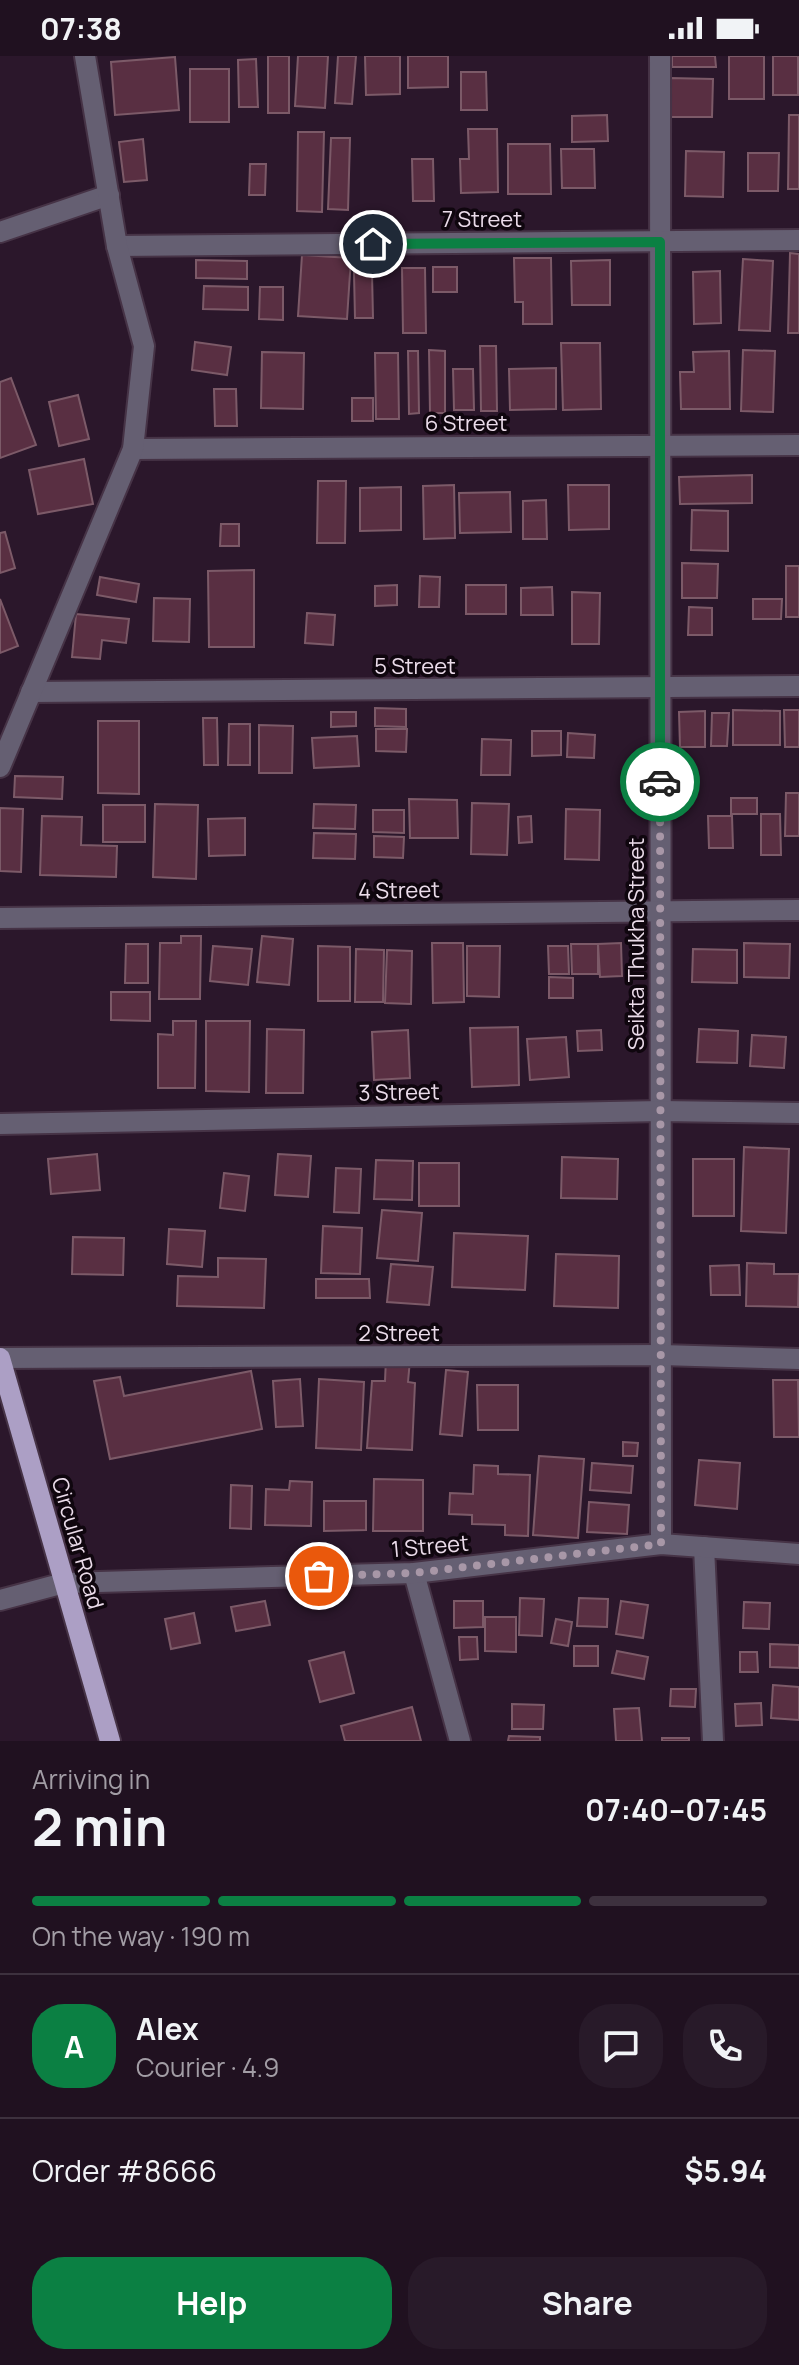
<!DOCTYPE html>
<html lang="en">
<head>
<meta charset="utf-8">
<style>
  body { margin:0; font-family:Manrope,sans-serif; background:#281a29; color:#f1f3f6; height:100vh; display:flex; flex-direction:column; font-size:30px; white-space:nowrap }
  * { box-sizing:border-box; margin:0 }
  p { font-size:26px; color:#a29da5 }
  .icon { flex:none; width:44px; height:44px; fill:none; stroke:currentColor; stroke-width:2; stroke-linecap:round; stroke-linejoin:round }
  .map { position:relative; height:1685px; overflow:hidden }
  .sheet { display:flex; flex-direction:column; background:#201120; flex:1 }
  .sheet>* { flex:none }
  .pin { position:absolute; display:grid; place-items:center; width:68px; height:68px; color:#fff; margin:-34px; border:4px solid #fff; border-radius:50%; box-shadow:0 2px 8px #0007 }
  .courier { position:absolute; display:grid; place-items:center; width:80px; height:80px; margin:-40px; border:6px solid #0b8043; border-radius:50%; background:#fff; color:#222; box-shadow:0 2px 10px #0007 }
  .headline em { font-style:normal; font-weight:700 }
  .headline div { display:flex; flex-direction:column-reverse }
  .headline { display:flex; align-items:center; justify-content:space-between; height:136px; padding:0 32px }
  h1 { font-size:52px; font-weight:700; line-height:60px }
  .bar { display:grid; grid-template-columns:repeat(4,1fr); gap:12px 8px; align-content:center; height:96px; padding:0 32px }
  .bar i { height:10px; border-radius:6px; background:#3d313e }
  .bar .current { background:#0b8043 }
  .bar p { grid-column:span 4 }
  .line { display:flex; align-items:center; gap:20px; padding:0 32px; border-top:2px solid #3d313e }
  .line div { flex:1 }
  .round { display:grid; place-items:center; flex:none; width:84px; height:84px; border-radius:32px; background:#281a29 }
  .primary-button { display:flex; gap:16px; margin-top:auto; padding:16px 32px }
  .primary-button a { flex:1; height:92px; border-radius:32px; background:#0b8043; color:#fff; font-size:32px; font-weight:700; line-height:92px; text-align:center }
  .primary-button a+a { background:#281a29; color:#f1f3f6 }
  .status { display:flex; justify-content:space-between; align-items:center; height:56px; padding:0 40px; background:#201120; direction:ltr }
  .status svg { height:22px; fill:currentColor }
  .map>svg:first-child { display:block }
</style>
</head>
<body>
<div class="status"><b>07:38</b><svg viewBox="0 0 49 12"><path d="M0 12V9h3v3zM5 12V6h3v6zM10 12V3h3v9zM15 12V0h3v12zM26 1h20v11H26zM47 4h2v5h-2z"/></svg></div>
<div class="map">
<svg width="799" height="1685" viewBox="0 0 799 1685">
  <rect width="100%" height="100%" fill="#2b172b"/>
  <g fill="#592f42" stroke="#7c5a68" stroke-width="2">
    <rect x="268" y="0" width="21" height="57"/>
    <path d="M298,0H328L325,52L295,50Z"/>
    <path d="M338,0H356L352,48L335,47Z"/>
    <path d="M365,0H400V38L366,39Z"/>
    <path d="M408,0H448V31L408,32Z"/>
    <path d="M672,0H715L716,11H672Z"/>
    <rect x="729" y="0" width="35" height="43"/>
    <rect x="773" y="0" width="25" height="39"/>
    <path d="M175,1L179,54L115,59L111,6Z"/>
    <path d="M256,3L258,51H239L238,4Z"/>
    <rect x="190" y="13" width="39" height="53"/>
    <path d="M461,16H486L487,54H461Z"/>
    <path d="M670,22L713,23L712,61H669Z"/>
    <path d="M607,59L608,85L572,86V60Z"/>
    <path d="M789,59H799V133H788Z"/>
    <path d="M468,73H497L498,136L461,137L460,103H469Z"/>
    <path d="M298,76H324L322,156L297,155Z"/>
    <path d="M331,82H350L348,154L328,153Z"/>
    <path d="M143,83L147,124L124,126L119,86Z"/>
    <path d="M508,88H550L551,138H508Z"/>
    <path d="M561,93H594L595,132H562Z"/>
    <path d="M686,95L724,96L723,141L685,140Z"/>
    <path d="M748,97H779L778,135H748Z"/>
    <path d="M412,103H433L434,145H413Z"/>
    <path d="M250,108H266L265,139H249Z"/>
    <path d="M790,197L799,198V277H788Z"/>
    <path d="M302,199L351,202L347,263L298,260Z"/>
    <path d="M514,202H551L552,268H523V246H515Z"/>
    <path d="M743,203L773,205L770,275L739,274Z"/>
    <path d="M196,204L247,205V223L196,222Z"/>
    <path d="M610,204V249H572L571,205Z"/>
    <rect x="433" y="211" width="24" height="25"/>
    <path d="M402,212H425L426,277H403Z"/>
    <path d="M720,215L721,267L694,268L693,216Z"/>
    <path d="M354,217H372L373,262H355Z"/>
    <path d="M204,230L248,231V254L203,253Z"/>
    <path d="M260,231H283V264L259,263Z"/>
    <path d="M195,286L231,291L227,319L192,314Z"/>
    <path d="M561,287H600L601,353L563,354Z"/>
    <path d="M480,290H496L497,355H481Z"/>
    <path d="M429,294L445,295V357H430Z"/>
    <path d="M743,294L775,295L773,356L741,355Z"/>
    <path d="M408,295H418L419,357L409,358Z"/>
    <path d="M729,295L730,353H681L680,316H694L693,296Z"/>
    <path d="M262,296L304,297L303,353L261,352Z"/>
    <path d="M375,297H398L399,363H376Z"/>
    <path d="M556,312V353L510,354L509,313Z"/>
    <path d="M453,313H473L474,354H454Z"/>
    <path d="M11,322L36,389L0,402V326Z"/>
    <path d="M214,333H236L237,370H215Z"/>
    <path d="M78,339L89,383L59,390L49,346Z"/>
    <rect x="352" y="342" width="21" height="23"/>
    <path d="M84,403L93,448L38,458L29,414Z"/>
    <path d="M752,419V447L680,448L679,421Z"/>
    <path d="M318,425H346L345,487H317Z"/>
    <path d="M454,429L455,482L424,483L423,430Z"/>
    <path d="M568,429H609V473L569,474Z"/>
    <path d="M401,431V474L360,475V432Z"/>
    <path d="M510,436L511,476L460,477L459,437Z"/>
    <path d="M546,444L547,483H523V445Z"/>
    <path d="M692,454L728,455V495L691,494Z"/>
    <path d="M221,468H239V490H220Z"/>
    <path d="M5,476L15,512L0,517V477Z"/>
    <path d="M682,507L718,508L717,542H682Z"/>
    <rect x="786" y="510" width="13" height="51"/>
    <path d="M254,514V591H209L208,515Z"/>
    <path d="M420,520L440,521L439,551H419Z"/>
    <path d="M100,521L139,528L136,546L97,539Z"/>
    <path d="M397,529V549L375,550V530Z"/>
    <rect x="466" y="529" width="40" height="29"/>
    <path d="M552,531L553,559H521V532Z"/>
    <path d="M572,536L600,537L599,588H572Z"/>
    <path d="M154,542L190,543L189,586L153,585Z"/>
    <path d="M0,543L18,590L0,597Z"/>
    <path d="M753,543H782L781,563H753Z"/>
    <path d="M689,551L712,552V579H688Z"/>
    <path d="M307,557L335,559L333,589L305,587Z"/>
    <path d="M76,558L129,563L126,587L102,584L100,603L72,601Z"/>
    <path d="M375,652L406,653V671L375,670Z"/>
    <path d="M733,654L780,655V689H733Z"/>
    <path d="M784,654H799V691H785Z"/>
    <path d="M705,655V691H680L679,656Z"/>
    <path d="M331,656H356V670L331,671Z"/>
    <path d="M712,657H729L727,690H711Z"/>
    <path d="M203,662H217L218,709H204Z"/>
    <path d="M98,665H139V738L98,737Z"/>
    <path d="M229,668H250V709H228Z"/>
    <path d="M259,669L293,670L292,717H259Z"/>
    <path d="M376,673H407L406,696L376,695Z"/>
    <path d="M532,675H561V699L532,700Z"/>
    <path d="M568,677L595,679L594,702L567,701Z"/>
    <path d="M357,680L359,710L314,712L312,682Z"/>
    <path d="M482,683L511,684L510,719H481Z"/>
    <path d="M15,720L63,721L62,743L14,741Z"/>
    <path d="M786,737H799V780H785Z"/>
    <rect x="731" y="742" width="26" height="16"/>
    <path d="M409,743L457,744L458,782H410Z"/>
    <path d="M472,747L509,748L507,799L471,798Z"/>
    <path d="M155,748L198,749L196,823L153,821Z"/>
    <path d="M314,748L356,749L355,773L313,772Z"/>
    <rect x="103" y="749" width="42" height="37"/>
    <path d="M0,752L23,753L21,816L0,815Z"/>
    <path d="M566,753L600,754L599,804L565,803Z"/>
    <path d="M373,754H404V777L373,776Z"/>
    <path d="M761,758H780L781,799H761Z"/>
    <path d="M42,760L82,761L81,789L117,790L116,821L40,819Z"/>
    <path d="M531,760L532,786L519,787L518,761Z"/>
    <path d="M708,760H732L733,792H709Z"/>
    <path d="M245,762V799L209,800L208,763Z"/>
    <path d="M314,777L356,778L355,803L313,802Z"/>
    <path d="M374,780L404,781L403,802L374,801Z"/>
    <path d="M181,880H201L200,943H159L160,887H181Z"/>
    <path d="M262,880L293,883L289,929L257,926Z"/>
    <path d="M432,887H463L464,946L433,947Z"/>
    <path d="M621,887L622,920L600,921L598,888Z"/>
    <path d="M744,887L790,888L789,922L744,921Z"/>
    <path d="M126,888H148V927H125Z"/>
    <path d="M571,888H598V918H572Z"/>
    <path d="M213,890L252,893L248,929L210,925Z"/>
    <path d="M318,890L350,891V945H318Z"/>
    <path d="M467,890H500L499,941L467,940Z"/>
    <path d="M548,890H568L569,918H549Z"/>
    <path d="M356,893L384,894L383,946H355Z"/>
    <path d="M693,893L737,894V927L692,926Z"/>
    <path d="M387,894L412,895L411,948L385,947Z"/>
    <path d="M549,921L573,922V942H549Z"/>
    <path d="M111,936H150V965L111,964Z"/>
    <path d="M173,965H196L195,1032H158V978L173,979Z"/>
    <path d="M206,965H250L249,1036L206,1035Z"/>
    <path d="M518,971L519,1029L472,1031L470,972Z"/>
    <path d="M267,973L304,974L303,1037H266Z"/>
    <path d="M699,973L738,975L737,1007L697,1006Z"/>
    <path d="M408,974L410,1022L374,1024L372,976Z"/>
    <path d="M601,974L602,994L578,995L577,975Z"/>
    <path d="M752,979L786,981L784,1012L750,1010Z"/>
    <path d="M566,981L569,1021L530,1024L527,983Z"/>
    <path d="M744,1091L789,1093L786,1177L741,1175Z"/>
    <path d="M97,1098L100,1134L51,1138L48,1103Z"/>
    <path d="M278,1098L311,1100L308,1141L275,1139Z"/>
    <path d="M562,1101L618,1103L617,1143L561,1142Z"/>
    <rect x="693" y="1103" width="41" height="57"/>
    <path d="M376,1104L413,1105L412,1144L374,1143Z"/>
    <rect x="419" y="1107" width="40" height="43"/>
    <path d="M336,1112L361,1113L359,1157L334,1156Z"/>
    <path d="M224,1117L249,1120L245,1155L220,1152Z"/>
    <path d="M382,1154L422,1157L418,1205L377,1202Z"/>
    <path d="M323,1170L362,1172L360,1218L321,1217Z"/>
    <path d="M169,1173L205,1175L202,1211L167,1208Z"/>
    <path d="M454,1177L528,1180L525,1234L452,1231Z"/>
    <path d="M73,1181L124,1182L123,1219L72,1218Z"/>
    <path d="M556,1198L619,1200L618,1252L554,1250Z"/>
    <path d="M218,1202L266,1203L264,1252L177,1250L178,1220L218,1221Z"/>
    <path d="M747,1207L774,1208V1218H799L798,1251L746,1250Z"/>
    <path d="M391,1208L433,1211L429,1249L387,1246Z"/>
    <path d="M739,1209L740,1239H711L710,1210Z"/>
    <path d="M316,1223H369L370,1242H316Z"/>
    <path d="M386,1302L410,1304L408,1326L415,1327L412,1394L367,1392L372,1325H385Z"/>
    <path d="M446,1314L468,1316L462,1380L440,1378Z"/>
    <path d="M251,1315L262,1373L110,1403L94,1325L120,1321L124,1340Z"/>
    <path d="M300,1323L303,1370L276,1371L273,1325Z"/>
    <path d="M319,1323L364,1326L361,1394L316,1392Z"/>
    <path d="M773,1324H798L799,1381H774Z"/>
    <path d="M477,1329H518V1374H478Z"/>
    <path d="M623,1386L638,1387L637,1400H623Z"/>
    <path d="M539,1400L584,1403L578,1482L533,1479Z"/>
    <path d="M699,1404L740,1407L737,1453L695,1449Z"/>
    <path d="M592,1407L633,1410L631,1437L590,1434Z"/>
    <path d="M474,1409L498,1410V1418L530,1419L528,1480L505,1479V1469L472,1468V1459L449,1458L450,1437L473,1438Z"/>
    <path d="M374,1423L423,1424V1475H373Z"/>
    <path d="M290,1425L312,1426L311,1470L265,1469L266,1433L289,1434Z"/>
    <path d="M231,1429L252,1430L251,1473L230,1472Z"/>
    <path d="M324,1445H366V1474L324,1475Z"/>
    <path d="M589,1446L629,1449L627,1478L587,1476Z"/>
    <path d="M520,1542L544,1543L542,1580L519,1579Z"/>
    <path d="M579,1542L608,1543L607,1571L577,1570Z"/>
    <path d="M265,1545L270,1569L236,1575L231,1551Z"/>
    <path d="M454,1545H483V1571L454,1572Z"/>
    <path d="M621,1545L648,1549L643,1582L616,1578Z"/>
    <path d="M744,1546L770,1547L769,1573L743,1572Z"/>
    <path d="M194,1557L200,1587L171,1593L165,1563Z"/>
    <path d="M485,1561H516V1596L485,1595Z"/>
    <path d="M556,1563L572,1566L568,1590L551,1587Z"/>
    <path d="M459,1581H477L478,1603L460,1604Z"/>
    <path d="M770,1588L799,1589V1612L770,1611Z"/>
    <rect x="574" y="1590" width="24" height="20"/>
    <path d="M617,1595L648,1601L644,1623L612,1617Z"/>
    <path d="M344,1596L354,1637L320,1646L309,1605Z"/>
    <path d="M740,1596H757L758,1616H740Z"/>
    <path d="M773,1629L799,1631V1664L771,1662Z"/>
    <path d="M671,1633H696L695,1651L670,1650Z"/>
    <path d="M761,1647L762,1669L736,1670L735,1648Z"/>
    <path d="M512,1648L544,1649L543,1673H512Z"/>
    <path d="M412,1651L421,1685H345L341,1670Z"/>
    <path d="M639,1652L642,1685H616L614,1653Z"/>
    <path d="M509,1680L540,1681V1685H508Z"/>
    <rect x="662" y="1682" width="27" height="3"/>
  </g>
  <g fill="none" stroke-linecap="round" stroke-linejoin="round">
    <g stroke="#463346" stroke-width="24">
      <g id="minor">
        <path d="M660,0L661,1488"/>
        <path d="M0,176L109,139"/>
        <path d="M117,190L799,184"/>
        <path d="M133,393L799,389"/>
        <path d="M31,636L799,630"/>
        <path d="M0,711L133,393L144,290L117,190L85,0"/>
        <path d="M0,862L799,854"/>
        <path d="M0,1068L661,1055L799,1057"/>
        <path d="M0,1302L661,1299L799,1303"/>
        <path d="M704,1491L713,1685"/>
        <path d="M414,1517L460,1685"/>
        <path d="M0,1544L64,1527L414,1517L661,1488L799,1498"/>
      </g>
    </g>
    <g stroke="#463346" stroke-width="24">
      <path id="primary" d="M0,1302L110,1685"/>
    </g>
    <use href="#minor" stroke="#655f72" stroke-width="20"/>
    <use href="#primary" stroke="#ac9fc5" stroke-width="20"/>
  </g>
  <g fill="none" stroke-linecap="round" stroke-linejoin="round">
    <path stroke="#a897a7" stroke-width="8" stroke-dasharray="0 14.4" d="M319,1520L414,1517L661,1488L660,726"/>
    <path stroke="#0b8043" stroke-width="10" d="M373,188L660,186V726"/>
  </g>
  <g text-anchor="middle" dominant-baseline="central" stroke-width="7" stroke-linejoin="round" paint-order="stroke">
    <g font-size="22" fill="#ebdcea" stroke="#0f060e">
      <text x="482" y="163">7 Street</text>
      <text x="466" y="367">6 Street</text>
      <text x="415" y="610">5 Street</text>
      <text transform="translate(399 834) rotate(-1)">4 Street</text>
      <text transform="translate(636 888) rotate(-90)">Seikta Thukha Street</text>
      <text transform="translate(399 1036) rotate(-1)">3 Street</text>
      <text x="399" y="1277">2 Street</text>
      <text transform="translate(78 1487) rotate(74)">Circular Road</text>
      <text transform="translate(430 1490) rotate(-5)">1 Street</text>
    </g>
  </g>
</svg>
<div class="pin" style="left:319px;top:1520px;background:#ea580c"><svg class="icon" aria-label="bag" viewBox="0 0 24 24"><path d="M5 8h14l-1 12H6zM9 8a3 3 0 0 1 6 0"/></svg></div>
<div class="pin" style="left:373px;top:188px;background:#1f2937"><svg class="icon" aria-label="home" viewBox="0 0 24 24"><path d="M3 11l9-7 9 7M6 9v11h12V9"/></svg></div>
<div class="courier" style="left:660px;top:726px"><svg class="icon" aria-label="car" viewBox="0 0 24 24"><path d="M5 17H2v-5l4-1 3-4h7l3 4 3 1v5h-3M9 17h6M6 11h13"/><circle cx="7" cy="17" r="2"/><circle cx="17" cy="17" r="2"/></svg></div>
</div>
<section class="sheet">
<div class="headline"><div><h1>2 min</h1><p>Arriving in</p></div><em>07:40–07:45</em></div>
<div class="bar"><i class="current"></i><i class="current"></i><i class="current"></i><i></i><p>On the way · 190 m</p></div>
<div class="line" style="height:144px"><b class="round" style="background:#0b8043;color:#fff">A</b><div><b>Alex</b><p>Courier · 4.9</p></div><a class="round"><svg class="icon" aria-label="chat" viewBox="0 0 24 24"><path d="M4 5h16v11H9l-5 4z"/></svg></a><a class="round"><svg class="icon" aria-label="phone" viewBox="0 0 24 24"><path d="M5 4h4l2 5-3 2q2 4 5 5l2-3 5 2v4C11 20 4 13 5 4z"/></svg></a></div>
<div class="line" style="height:104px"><div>Order #8666</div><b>$5.94</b></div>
<div class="primary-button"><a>Help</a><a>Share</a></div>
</section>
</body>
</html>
